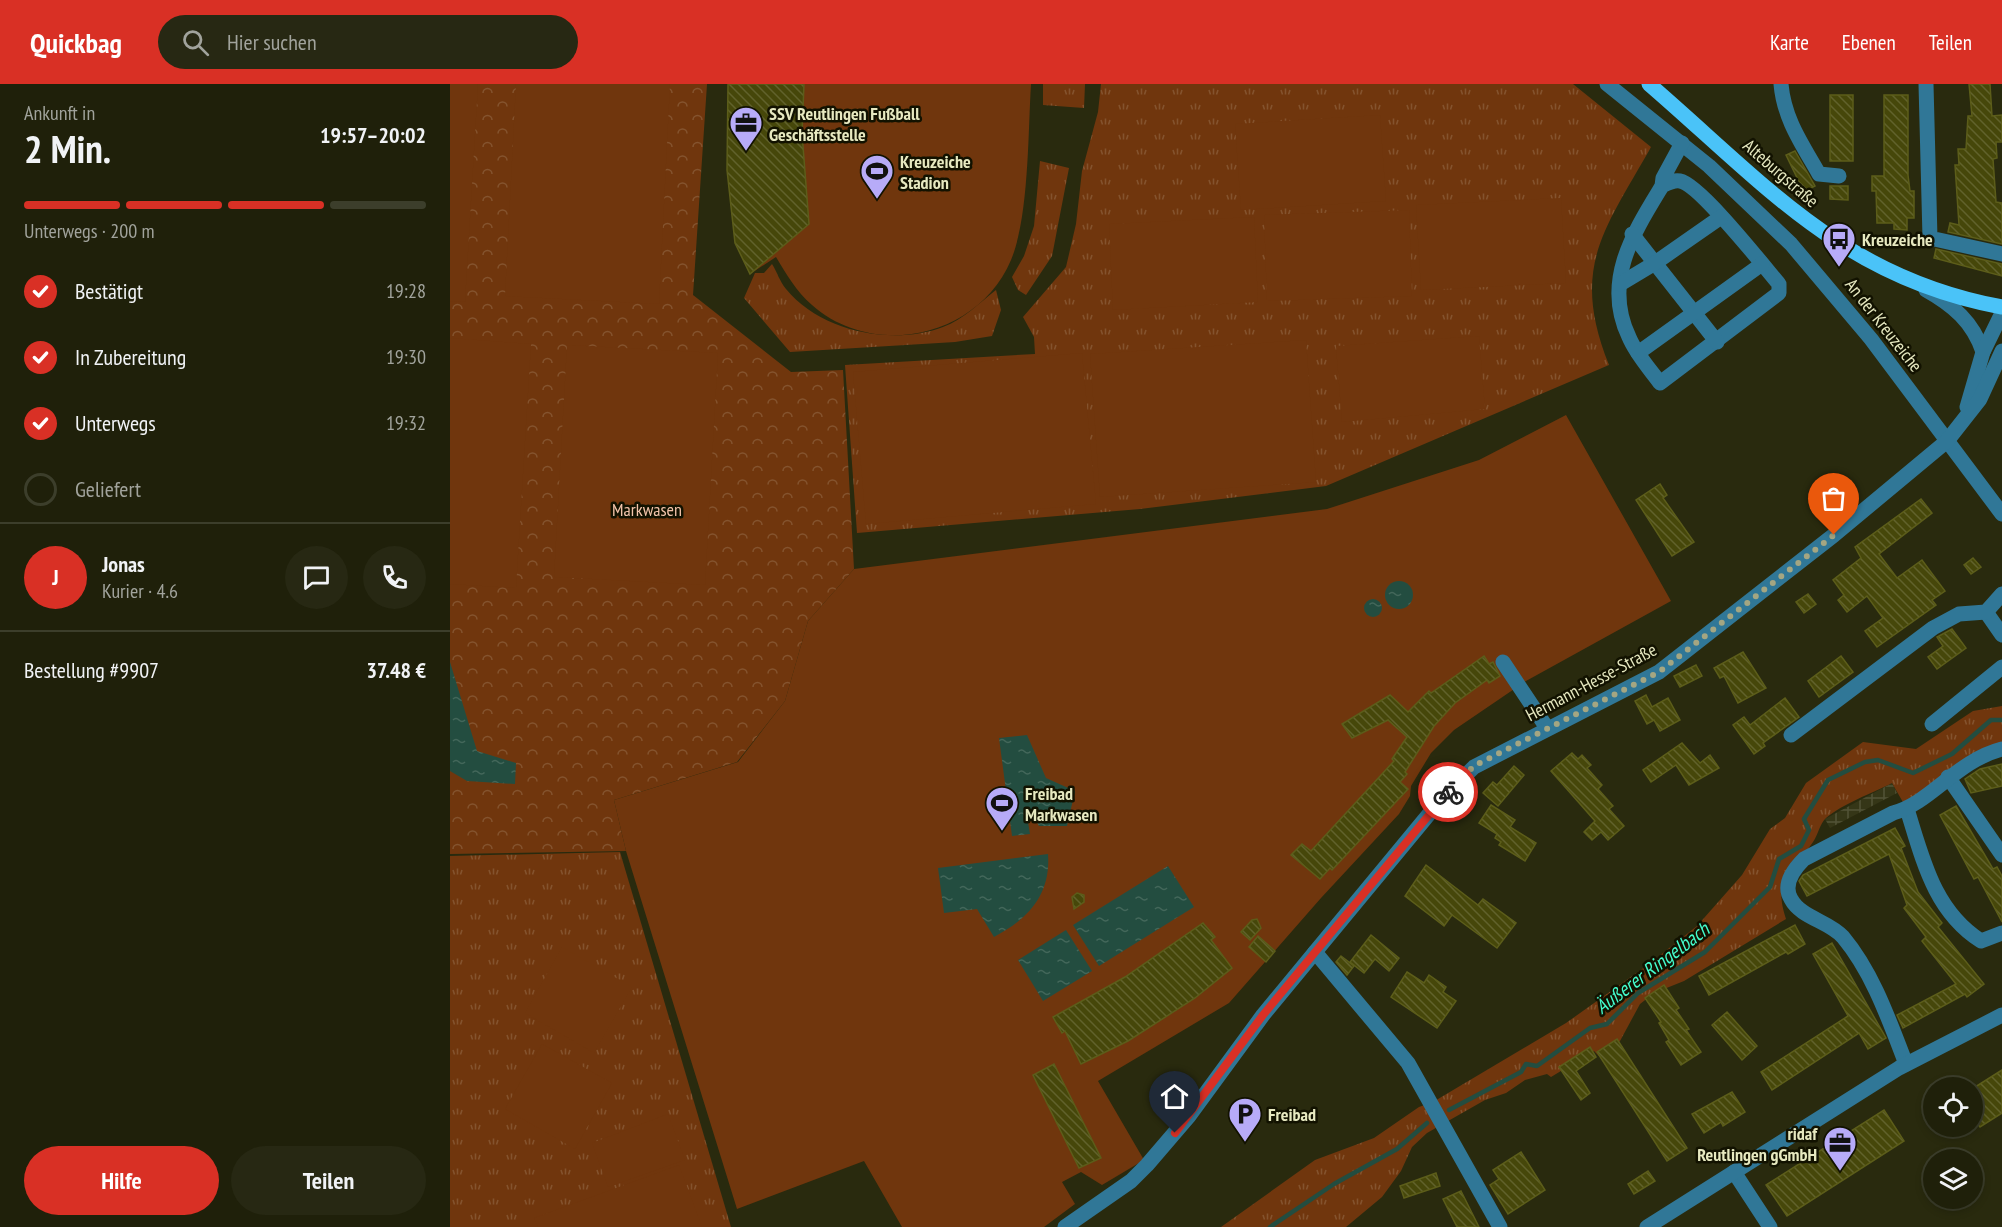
<!DOCTYPE html>
<html lang="de">
<head>
<meta charset="utf-8">
<style>
  body { margin:0; font-family:"PT Sans Narrow",sans-serif; background:#272813; color:#f1f3f6; height:100vh; display:flex; flex-direction:column; font-size:22px; white-space:nowrap }
  * { box-sizing:border-box; margin:0 }
  p { font-size:20px; color:#a1a39c }
  .icon { flex:none; width:33px; height:33px; fill:none; stroke:currentColor; stroke-width:2; stroke-linecap:round; stroke-linejoin:round }
  .map { position:relative; flex:1; overflow:hidden }
  .drawer { display:flex; flex-direction:column; background:#1f200a; width:450px }
  .drawer>* { flex:none }
  .controls { position:absolute; left:1473px; top:993px; display:grid; gap:12px }
  .controls a { display:grid; place-items:center; width:60px; height:60px; border-radius:50%; background:#1f200a; box-shadow:0 3px 9px #0003,0 0 0 2px #3c3e2b; font-size:30px }
  .pin { position:absolute; display:grid; place-items:center; width:51px; height:51px; color:#fff; margin:-62px -26px; border-radius:50% 50% 50% 0; rotate:-45deg; box-shadow:0 0 6px #0007 }
  .pin .icon { rotate:45deg }
  .courier { position:absolute; display:grid; place-items:center; width:60px; height:60px; margin:-30px; border:4px solid #d93025; border-radius:50%; background:#fff; color:#222; box-shadow:0 2px 8px #0007 }
  .summary em { font-style:normal; font-weight:700 }
  .summary div { display:flex; flex-direction:column-reverse }
  .summary { display:flex; align-items:center; justify-content:space-between; height:102px; padding:0 24px }
  h1 { font-size:39px; font-weight:700; line-height:45px }
  .bar { display:grid; grid-template-columns:repeat(4,1fr); gap:9px 6px; align-content:center; height:72px; padding:0 24px }
  .bar i { height:8px; border-radius:4px; background:#3c3e2b }
  .bar .selected { background:#d93025 }
  .bar p { grid-column:span 4 }
  .line { display:flex; align-items:center; gap:15px; padding:0 24px; border-top:2px solid #3c3e2b }
  .line div { flex:1 }
  .round { display:grid; place-items:center; flex:none; width:63px; height:63px; border-radius:32px; background:#272813 }
  ol { padding:0 24px; list-style:none }
  li { display:flex; align-items:center; gap:18px; height:66px }
  li p { margin-inline-start:auto }
  li .icon { padding:6px; border-radius:50%; background:#d93025; color:#fff; stroke-width:4 }
  li:last-child { color:#a1a39c }
  li i { width:33px; height:33px; border:3px solid #3c3e2b; border-radius:50% }
  .button { display:flex; gap:12px; margin-top:auto; padding:12px 24px }
  .button a { flex:1; height:69px; border-radius:36px; background:#d93025; color:#fff; font-size:24px; font-weight:700; line-height:69px; text-align:center }
  .button a+a { background:#272813; color:#f1f3f6 }
  header { display:flex; align-items:center; gap:36px; box-sizing:border-box; height:84px; padding:0 30px; background:#d93025; color:#fff }
  header strong { font-size:28px }
  nav { display:flex; gap:33px; margin-inline-start:auto; font-size:21px }
  .search { width:420px; height:54px; background:#272813; display:flex; align-items:center; gap:15px; box-sizing:border-box; padding:0 21px; border-radius:33px; color:#a1a39c; font-size:22px }
  main { display:flex; flex:1; min-height:0 }
  .map>svg:first-child { display:block }
</style>
</head>
<body>
<header>
<strong>Quickbag</strong>
<div class="search"><svg class="icon" aria-label="search" viewBox="0 0 24 24"><circle cx="10" cy="10" r="6"/><path d="M15 15l6 6"/></svg>Hier suchen</div>
<nav><a>Karte</a><a>Ebenen</a><a>Teilen</a></nav>
</header>
<main>
<section class="drawer">
<div class="summary"><div><h1>2 Min.</h1><p>Ankunft in</p></div><em>19:57–20:02</em></div>
<div class="bar"><i class="selected"></i><i class="selected"></i><i class="selected"></i><i></i><p>Unterwegs · 200 m</p></div>
<ol>
<li><svg class="icon" aria-label="check" viewBox="0 0 24 24"><path d="M5 12l5 5 9-10"/></svg>Bestätigt<p>19:28</p></li>
<li><svg class="icon" aria-label="check" viewBox="0 0 24 24"><path d="M5 12l5 5 9-10"/></svg>In Zubereitung<p>19:30</p></li>
<li><svg class="icon" aria-label="check" viewBox="0 0 24 24"><path d="M5 12l5 5 9-10"/></svg>Unterwegs<p>19:32</p></li>
<li><i></i>Geliefert</li>
</ol>
<div class="line" style="height:108px"><b class="round" style="background:#d93025;color:#fff">J</b><div><b>Jonas</b><p>Kurier · 4.6</p></div><a class="round"><svg class="icon" aria-label="chat" viewBox="0 0 24 24"><path d="M4 5h16v11H9l-5 4z"/></svg></a><a class="round"><svg class="icon" aria-label="phone" viewBox="0 0 24 24"><path d="M5 4h4l2 5-3 2q2 4 5 5l2-3 5 2v4C11 20 4 13 5 4z"/></svg></a></div>
<div class="line" style="height:78px"><div>Bestellung #9907</div><b>37.48 €</b></div>
<div class="button"><a>Hilfe</a><a>Teilen</a></div>
</section>
<div class="map">
<svg width="1552" height="1143" viewBox="0 0 1552 1143">
  <defs>
    <pattern id="industrial-grid" width="8" height="8" patternUnits="userSpaceOnUse" patternTransform="scale(1.5)"><rect width="8" height="8" fill="#353617"/><path d="M0 4h8M4 0v8" fill="none" stroke="#525337"/></pattern>
    <pattern id="grass-tufts" width="24" height="20" patternUnits="userSpaceOnUse" patternTransform="scale(1.5)"><rect width="24" height="20" fill="#70360d"/><path d="M3 7l-1-3M5 7V3M7 7l1-3M15 17l-1-3M17 17v-4M19 17l1-3" fill="none" stroke="#84532e"/></pattern>
    <pattern id="park-crowns" width="20" height="18" patternUnits="userSpaceOnUse" patternTransform="scale(1.5)"><rect width="20" height="18" fill="#70360d"/><path d="M2 6a3 3 0 1 1 6 0M12 15a3 3 0 1 1 6 0" fill="none" stroke="#84532e"/></pattern>
    <pattern id="water-ripples" width="26" height="14" patternUnits="userSpaceOnUse" patternTransform="scale(1.5)"><rect width="26" height="14" fill="#234d40"/><path d="M2 4q2-2 4 0t4 0M15 11q2-2 4 0t4 0" fill="none" stroke="#43675a"/></pattern>
    <pattern id="building-back-hatch" width="6" height="6" patternUnits="userSpaceOnUse" patternTransform="scale(1.5)"><rect width="6" height="6" fill="#46470a"/><path d="M-1 5l2 2M0 0l6 6M5-1l2 2" fill="none" stroke="#61622c"/></pattern>
  </defs>
  <rect width="100%" height="100%" fill="#292a0e"/>
  <path fill="url(#industrial-grid)" d="M1442,699L1447,709L1380,744L1375,735Z"/>
  <g fill="url(#grass-tufts)">
    <path d="M593,0H635L634,24L593,21Z"/>
    <path d="M651,0H1123L1201,63C1154,147 1120,183 1159,281L876,402L690,425L407,449L395,281L585,270L584,253L573,233L616,183L626,140L632,87L648,28Z"/>
    <path d="M590,77L619,84L602,172L576,211L568,206L562,193L574,172L584,142Z"/>
    <path d="M322,180C327,188 330,198 336,205C371,248 443,262 493,243C514,235 529,219 546,206L551,226L542,252L505,258L340,268L294,214L305,189H314Z"/>
    <path d="M1552,622V663L1454,720L1442,699C1423,709 1392,720 1376,734C1370,739 1368,751 1363,758C1342,789 1322,793 1336,835L1234,897L1204,909L1190,920L1170,957L1149,972L1144,967L1101,993L1097,990L1075,996L1056,1009L1035,1016L977,1049L962,1063L951,1087L932,1113L896,1143H771L865,1076L924,1054L969,1023L983,1018L1116,939L1199,880L1247,842L1292,791L1320,745L1335,734L1356,699L1413,658L1466,665L1523,627Z"/>
    <path d="M170,768L281,1143H0V772Z"/>
  </g>
  <path fill="url(#park-crowns)" d="M0,0H257L243,211L341,288L393,286L404,485L358,537L335,617L287,678L164,716L176,767L0,770Z"/>
  <g fill="#70360d">
    <path d="M0,0H28L15,218L0,217Z"/>
    <path d="M66,0H220L209,220L55,212Z"/>
    <path d="M278,0H581C578,49 579,133 561,176C529,253 424,276 362,221C346,207 337,191 326,173L300,190L285,159L277,86Z"/>
    <path d="M930,31L936,117L791,126L785,40Z"/>
    <path d="M1111,114L1116,199L971,206L966,121Z"/>
    <path d="M959,126L962,212L817,217L814,131Z"/>
    <path d="M804,133L808,218L663,226L659,140Z"/>
    <path d="M1029,252L1035,325L892,338L886,262Z"/>
    <path d="M0,254L81,260L66,504L0,500Z"/>
    <path d="M856,256L866,398L650,413L640,270Z"/>
    <path d="M117,261L268,269L255,501L104,493Z"/>
    <path d="M632,269L646,420L416,440L403,288Z"/>
    <path d="M1116,331L1221,517L1076,597L1004,646L981,669L961,702L960,712L949,730L871,814L779,919L648,997L694,1076L652,1101L631,1088L612,1098L625,1120L594,1143H452L414,1077L287,1125L176,767L164,716L288,678L335,617L358,537L404,485L877,425L1029,376Z"/>
    <path d="M112,863L182,903L144,969L75,929Z"/>
    <path d="M92,960L162,999L125,1065L55,1025Z"/>
    <path d="M218,1030L235,1076L158,1103L142,1059Z"/>
    <path d="M229,1081L252,1143H88L84,1134Z"/>
  </g>
  <g fill="url(#water-ripples)">
    <circle cx="949" cy="511" r="14"/>
    <circle cx="923" cy="524" r="9"/>
    <path d="M0,578L27,667L66,679L65,700L17,697L0,687Z"/>
    <path d="M577,651L596,694L625,707L617,742H589L583,731L577,732L580,750L562,752L549,654Z"/>
    <path d="M598,770C601,811 578,835 544,853L527,825L494,829L488,784Z"/>
    <path d="M718,782L744,823L649,882L623,841Z"/>
    <path d="M616,846L642,887L593,917L568,876Z"/>
  </g>
  <g fill="none" stroke-linecap="round" stroke-linejoin="round">
    <g stroke="#234d40" stroke-width="4.5">
      <path d="M999,1026L1071,988L1076,980L1087,982L1140,944L1157,940L1188,909L1255,868L1320,803L1329,775L1351,762L1359,746L1354,735L1378,696L1415,678L1428,676L1463,689L1502,670L1541,636H1552"/>
      <path d="M820,1143L884,1100L947,1065L977,1039"/>
    </g>
  </g>
  <g fill="url(#building-back-hatch)" stroke="#5c5d1a" stroke-width="1.5">
    <path d="M278,0H354L352,49L359,140L300,190L285,159L277,86Z"/>
    <path d="M1519,0H1540L1542,32L1552,31V58H1546L1547,74L1543,75L1546,118L1552,119V160L1498,148L1500,139L1509,141L1505,81H1509L1508,65H1516L1518,32H1522Z"/>
    <rect x="1380" y="11" width="23" height="66"/>
    <path d="M1434,11H1458V91L1460,107H1464V134H1457V146L1444,145V139H1427L1426,107H1422V92H1434Z"/>
    <path d="M1345,67L1365,102L1354,108L1336,71Z"/>
    <path d="M1380,102H1398V116L1380,115Z"/>
    <path d="M1486,165L1552,180V192L1484,174Z"/>
    <path d="M1210,400L1217,411L1213,414L1244,458L1222,472L1186,416Z"/>
    <path d="M1471,415L1482,429L1429,470L1447,494L1472,476L1495,507L1482,516L1486,521L1427,563L1415,547L1433,534L1417,512L1397,528L1388,516L1394,511L1383,496L1411,474L1405,463Z"/>
    <path d="M1523,474L1531,483L1521,490L1514,481Z"/>
    <path d="M1358,510L1366,520L1354,529L1346,518Z"/>
    <path d="M1502,545L1516,564L1487,585L1478,573L1493,562L1487,553Z"/>
    <path d="M1293,568L1316,604L1288,619L1274,592L1270,594L1264,584Z"/>
    <path d="M1034,572L1039,580L1043,578L1050,592L1039,599L1037,596L1005,619L984,642L955,688L957,690L950,698L958,705L882,786L880,784L870,795L841,771L852,760L861,767L944,677L942,675L957,653L938,636L902,654L892,640L940,611L958,628L979,607L981,609Z"/>
    <path d="M1391,572L1403,588L1369,613L1358,597Z"/>
    <path d="M1246,581L1252,592L1230,603L1224,592Z"/>
    <path d="M1196,611L1202,623L1218,614L1230,636L1210,647L1204,636L1197,640L1185,617Z"/>
    <path d="M1335,614L1349,633L1313,659L1315,662L1304,670L1283,641L1294,633L1300,641Z"/>
    <path d="M1232,659L1250,679L1260,671L1269,684L1239,701L1226,681L1201,698L1193,686Z"/>
    <path d="M1122,669L1128,675L1132,671L1141,681L1137,684L1152,701L1148,705L1163,722L1159,725L1174,742L1158,756L1151,748L1142,756L1134,748L1145,737L1101,687Z"/>
    <path d="M1552,680V702L1521,709L1515,695L1530,685Z"/>
    <path d="M1064,682L1074,691L1048,722L1033,709L1043,698L1047,701Z"/>
    <path d="M1041,721L1065,736L1060,743L1086,759L1075,777L1049,761L1051,758L1045,754L1047,750L1029,739Z"/>
    <path d="M1506,722L1543,785L1547,783L1552,792V838L1528,793L1524,795L1490,731Z"/>
    <path d="M1445,744L1455,762L1451,764L1468,808L1492,839L1488,843L1534,900L1517,913L1515,910L1453,944L1447,931L1506,900L1472,857L1476,853L1454,824L1457,821L1439,770L1357,812L1349,797L1353,791Z"/>
    <path d="M976,781L1028,821L1033,815L1066,839L1047,864L1002,831L994,842L955,812Z"/>
    <path d="M627,809L634,811V818L624,825L622,813Z"/>
    <path d="M807,835L811,844L800,856L791,848L802,836Z"/>
    <path d="M753,839L765,853L761,856L782,884L745,914L678,957L631,980L615,947L612,949L603,933L675,893Z"/>
    <path d="M1345,841L1355,860L1338,870L1336,868L1259,911L1249,892Z"/>
    <path d="M921,851L949,874L939,887L925,875L914,889L900,878Z"/>
    <path d="M808,852L825,867L816,878L799,863Z"/>
    <path d="M1382,859L1436,954L1418,965L1409,949L1322,1006L1311,988L1398,932L1363,870Z"/>
    <path d="M891,872L904,882L897,891L886,878Z"/>
    <path d="M957,888L974,899L979,891L996,903L993,908L1006,917L987,944L941,913Z"/>
    <path d="M1214,901L1229,924L1226,926L1239,945L1236,946L1251,968L1231,981L1216,958L1219,956L1209,939L1211,938L1195,914Z"/>
    <path d="M1277,928L1307,962L1292,976L1262,941Z"/>
    <path d="M1167,955L1237,1064L1217,1077L1147,968Z"/>
    <path d="M1140,963L1146,973L1126,987L1140,1009L1131,1016L1109,983Z"/>
    <path d="M604,980L651,1074L629,1084L583,991Z"/>
    <path d="M1552,986V1029L1530,1043L1522,1032V1005Z"/>
    <path d="M1282,1008L1295,1028L1273,1042L1271,1038L1254,1049L1242,1030Z"/>
    <path d="M1434,1026L1454,1057L1337,1132L1316,1101Z"/>
    <path d="M1071,1068L1095,1106L1058,1130L1040,1101L1049,1095L1043,1086Z"/>
    <path d="M1198,1087L1205,1097L1184,1110L1178,1100Z"/>
    <path d="M986,1089L990,1102L954,1114L950,1102Z"/>
    <path d="M1011,1107L1029,1143H1007L993,1115Z"/>
  </g>
  <g fill="none" stroke-linecap="round" stroke-linejoin="round">
    <g stroke="#307797" stroke-width="15">
      <path d="M1157,0L1259,82L1341,160L1421,255L1552,430"/>
      <path d="M1331,0C1334,35 1352,60 1369,90L1389,92"/>
      <path d="M1476,0L1480,154L1552,170"/>
      <path d="M1212,102C1218,99 1223,96 1230,97C1249,100 1313,181 1329,200V209L1210,299C1199,284 1186,270 1179,253C1152,197 1184,148 1212,102L1213,94L1232,59"/>
      <path d="M1182,150L1267,258"/>
      <path d="M1170,200L1205,179L1271,133"/>
      <path d="M1476,206C1503,221 1523,238 1533,268"/>
      <path d="M1188,269L1312,180"/>
      <path d="M1517,323L1533,268L1552,229"/>
      <path d="M1536,528L1552,551"/>
      <path d="M1053,578L1097,644"/>
      <path d="M1482,640L1552,583"/>
      <path d="M1341,651L1483,544L1509,530L1536,528L1552,510"/>
      <path d="M1498,693L1552,771"/>
      <path d="M1457,725C1473,776 1484,827 1531,857L1552,849"/>
      <path d="M865,868L958,979L1050,1143"/>
      <path d="M1456,980C1439,936 1423,889 1393,853C1379,837 1351,834 1341,815C1332,800 1344,785 1354,775L1443,729C1481,719 1506,677 1552,665"/>
      <path d="M1284,1088L1320,1143"/>
      <path d="M615,1143L681,1097L697,1081L739,1032L813,931L865,868L989,718L1024,683L1209,588L1384,451L1497,357L1530,315L1552,267"/>
      <path d="M1197,1143L1449,984L1552,931"/>
    </g>
    <path stroke="#4ac3f8" stroke-width="15" d="M1199,0C1315,100 1393,194 1552,223"/>
  </g>
  <g fill="none" stroke-linecap="round" stroke-linejoin="round">
    <path stroke="#a4a682" stroke-width="6" stroke-dasharray="0 10.8" d="M998,708L1024,682L1209,588L1384,451"/>
    <path stroke="#d93025" stroke-width="8" d="M725,1049L813,931L998,708"/>
  </g>
  <defs>
    <g id="office-pin" transform="scale(1.725)"><path d="M0 17L-7.5 6A9.5 9.5 0 1 1 7.5 6Z" fill="#b7abf8" stroke="#121200"/><path d="M-6-3h4V-5.5h4V-3h4V5H-6ZM-1-4.5V-3h2v-1.5ZM-6 0V1H6V0Z" fill="#111"/></g>
    <g id="stadium-pin" transform="scale(1.725)"><path d="M0 17L-7.5 6A9.5 9.5 0 1 1 7.5 6Z" fill="#b7abf8" stroke="#121200"/><path d="M0-5a6.5 5 0 1 0 0 10a6.5 5 0 1 0 0-10ZM-3.5-1.8h7v3.6h-7Z" fill="#111"/></g>
    <g id="bus-pin" transform="scale(1.725)"><path d="M0 17L-7.5 6A9.5 9.5 0 1 1 7.5 6Z" fill="#b7abf8" stroke="#121200"/><path d="M-5-6H5V4H4V6H2V4H-2V6H-4V4H-5ZM-3.5-4V0h7V-4ZM-3.5 1.2v1.5H-2V1.2ZM2 1.2v1.5H3.5V1.2Z" fill="#111"/></g>
    <g id="parking-pin" transform="scale(1.725)"><path d="M0 17L-7.5 6A9.5 9.5 0 1 1 7.5 6Z" fill="#b7abf8" stroke="#121200"/><path d="M-3.5-5.5H1a3.5 3.5 0 0 1 0 7H-1V5.5H-3.5ZM-1-3.4V-.6H.8a1.4 1.4 0 0 0 0-2.8Z" fill="#111"/></g>
  </defs>
  <g fill-rule="evenodd">
    <use href="#office-pin" x="296" y="39"/>
    <use href="#stadium-pin" x="427" y="87"/>
    <use href="#bus-pin" x="1389" y="155"/>
    <use href="#stadium-pin" x="552" y="719"/>
    <use href="#parking-pin" x="795" y="1030"/>
    <use href="#office-pin" x="1390" y="1059"/>
  </g>
  <g text-anchor="middle" dominant-baseline="central" stroke-width="5" stroke-linejoin="round" paint-order="stroke">
    <g font-size="18" font-weight="bold" fill="#e7e9c0" stroke="#121200" text-anchor="start">
      <text x="319" y="29">SSV Reutlingen Fußball<tspan x="319" dy="21">Geschäftsstelle</tspan></text>
      <text x="450" y="77">Kreuzeiche<tspan x="450" dy="21">Stadion</tspan></text>
      <text x="1412" y="155">Kreuzeiche</text>
      <text x="575" y="709">Freibad<tspan x="575" dy="21">Markwasen</tspan></text>
      <text x="818" y="1030">Freibad</text>
      <text x="1367" y="1049" text-anchor="end">ridaf<tspan x="1367" dy="21">Reutlingen gGmbH</tspan></text>
    </g>
    <g font-size="18" fill="#e7e9c0" stroke="#121200">
      <text transform="translate(1331 89) rotate(41)">Alteburgstraße</text>
      <text transform="translate(1434 241) rotate(52)">An der Kreuzeiche</text>
      <text transform="translate(1141 598) rotate(-28)">Hermann-Hesse-Straße</text>
    </g>
    <g font-size="18" fill="#f3c4aa" stroke="#121200">
      <text x="197" y="425">Markwasen</text>
    </g>
    <g font-size="20" font-style="italic" fill="#44fccc" stroke="#121200">
      <text transform="translate(1202 884) rotate(-37)">Äußerer Ringelbach</text>
    </g>
  </g>
</svg>
<div class="controls">
<a><svg class="icon" aria-label="locate" viewBox="0 0 24 24"><circle cx="12" cy="12" r="6"/><path d="M12 2v4M12 18v4M2 12h4M18 12h4"/></svg></a>
<a><svg class="icon" aria-label="layers" viewBox="0 0 24 24"><path d="M12 4l9 5-9 5-9-5zM3 14l9 5 9-5"/></svg></a>
</div>
<div class="pin" style="left:1384px;top:451px;background:#ea580c"><svg class="icon" aria-label="bag" viewBox="0 0 24 24"><path d="M5 8h14l-1 12H6zM9 8a3 3 0 0 1 6 0"/></svg></div>
<div class="pin" style="left:725px;top:1049px;background:#1f2937"><svg class="icon" aria-label="home" viewBox="0 0 24 24"><path d="M3 11l9-7 9 7M6 9v11h12V9"/></svg></div>
<div class="courier" style="left:998px;top:708px"><svg class="icon" aria-label="bike" viewBox="0 0 24 24"><circle cx="6" cy="16" r="4"/><circle cx="18" cy="16" r="4"/><path d="M6 16l4-8h5l3 8M10 8l3 8H6M13 5h3"/></svg></div>
</div>
</main>
</body>
</html>
